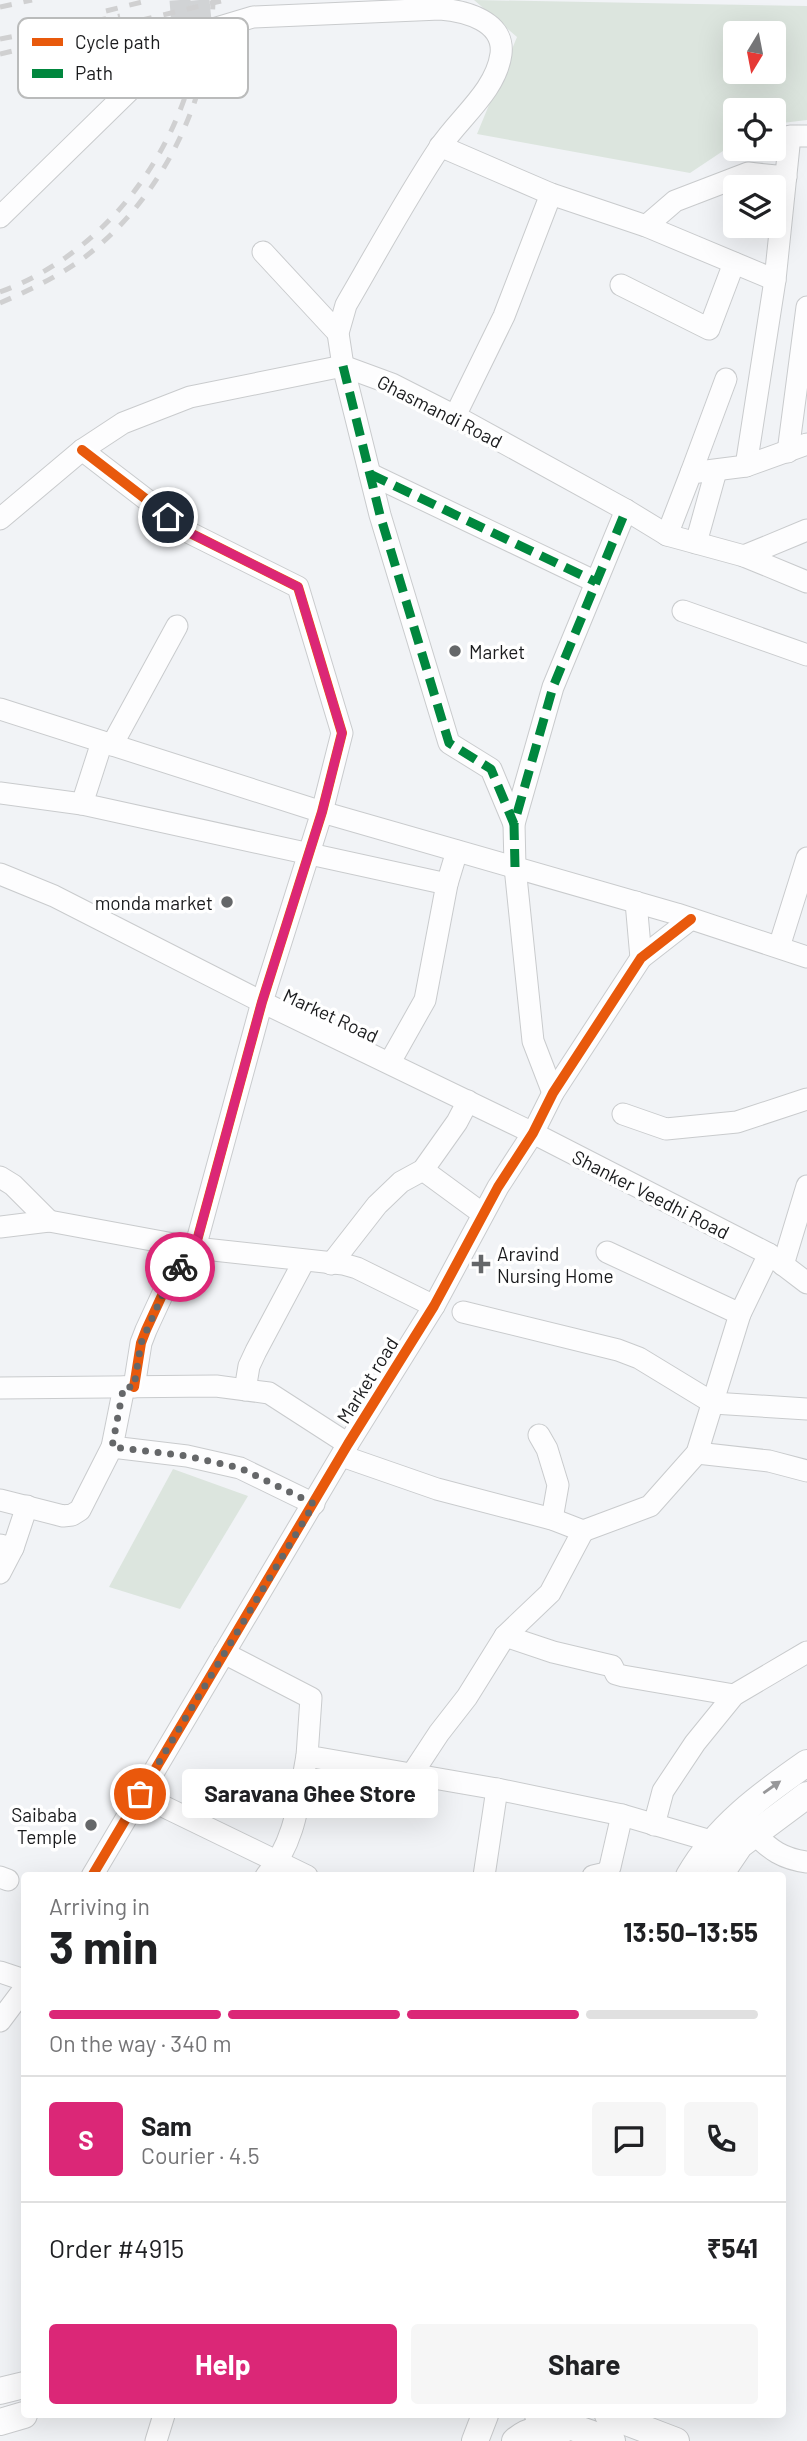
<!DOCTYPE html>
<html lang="en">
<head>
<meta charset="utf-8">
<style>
  body { margin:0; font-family:Barlow,sans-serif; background:#f6f6f6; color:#202124; height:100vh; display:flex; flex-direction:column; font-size:26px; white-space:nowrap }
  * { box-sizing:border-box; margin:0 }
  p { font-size:23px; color:#757577 }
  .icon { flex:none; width:38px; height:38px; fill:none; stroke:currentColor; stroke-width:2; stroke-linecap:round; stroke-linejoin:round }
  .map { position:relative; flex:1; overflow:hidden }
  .sheet { position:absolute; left:21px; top:1872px; width:765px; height:546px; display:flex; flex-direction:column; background:#fff; border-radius:7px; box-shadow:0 7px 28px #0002 }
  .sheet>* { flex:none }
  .needle { width:46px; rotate:190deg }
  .fabs { position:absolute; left:723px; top:21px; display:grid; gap:14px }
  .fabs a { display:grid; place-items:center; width:63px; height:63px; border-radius:7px; background:#fff; box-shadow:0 7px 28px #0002; font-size:35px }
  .pin { position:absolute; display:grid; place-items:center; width:60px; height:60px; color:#fff; margin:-30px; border:4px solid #fff; border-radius:50%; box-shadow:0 2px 7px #0007 }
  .courier { position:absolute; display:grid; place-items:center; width:70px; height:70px; margin:-35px; border:5px solid #db2777; border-radius:50%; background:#fff; color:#222; box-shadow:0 2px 9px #0007 }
  .bubble { position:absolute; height:49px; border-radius:7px; background:#fff; box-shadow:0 7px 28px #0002; font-size:23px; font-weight:700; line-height:49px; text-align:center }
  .head em { font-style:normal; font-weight:700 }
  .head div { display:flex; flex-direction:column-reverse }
  .head { display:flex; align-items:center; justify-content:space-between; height:119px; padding:0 28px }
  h1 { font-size:46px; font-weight:700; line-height:52px }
  .bar { display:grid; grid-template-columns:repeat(4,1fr); gap:10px 7px; align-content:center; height:84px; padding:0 28px }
  .bar i { height:9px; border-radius:5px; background:#e0e0e0 }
  .bar .current { background:#db2777 }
  .bar p { grid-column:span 4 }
  .line { display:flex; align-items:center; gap:18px; padding:0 28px; border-top:2px solid #e0e0e0 }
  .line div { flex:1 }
  .round { display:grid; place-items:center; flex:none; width:74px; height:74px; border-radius:7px; background:#f6f6f6 }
  .cta { display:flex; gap:14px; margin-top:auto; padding:14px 28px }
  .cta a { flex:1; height:80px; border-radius:7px; background:#db2777; color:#fff; font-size:28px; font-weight:700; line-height:80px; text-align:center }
  .cta a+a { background:#f6f6f6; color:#202124 }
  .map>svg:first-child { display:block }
</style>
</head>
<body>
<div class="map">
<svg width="807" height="2441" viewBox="0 0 807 2441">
  <rect width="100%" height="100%" fill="#f1f3f6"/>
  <g fill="#dce5de" fill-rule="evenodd">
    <path d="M474,0L807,6V120L774,124V110H735V143L690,173L477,134L517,37ZM735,33H774V72H735Z"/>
    <path d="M173,1469L248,1496L180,1609L109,1587Z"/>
  </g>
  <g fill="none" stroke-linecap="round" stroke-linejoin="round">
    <g stroke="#d1d3d5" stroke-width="21" stroke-dasharray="21 10" stroke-linecap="butt">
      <path d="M180,0L183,38"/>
      <path d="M199,0L202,32"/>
    </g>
    <g stroke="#c9cbcd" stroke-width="23">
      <g id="minor">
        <path d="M440,146L551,194L646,226L775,280"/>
        <path d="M0,217L183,38L253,17L440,9C465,11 505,21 501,54C496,91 459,118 440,147C406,198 377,252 346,305L338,333L343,366L380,515L449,743L491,769L514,824"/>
        <path d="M646,226L675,201L748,173L786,177"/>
        <path d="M263,252L338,333"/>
        <path d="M621,285L709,329L734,263"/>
        <path d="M455,416L504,316L551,194"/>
        <path d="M82,450L190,533L298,587L342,733L322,812L262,1002L195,1248L170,1278L146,1330L141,1343L134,1387"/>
        <path d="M788,452L807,307"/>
        <path d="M746,466L775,280L790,136H807"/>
        <path d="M691,473L726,379"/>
        <path d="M370,474L596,582"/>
        <path d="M0,519L82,450L123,423L190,397L343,366L392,384L455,416L626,510L667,535L744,556L807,530"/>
        <path d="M667,535L691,473L746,466L807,444"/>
        <path d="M696,543L716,471"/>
        <path d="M744,556L807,582"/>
        <path d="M683,611L807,655"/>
        <path d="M0,709L322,812L677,914L807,957"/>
        <path d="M112,745L177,626"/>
        <path d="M0,793L82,804L447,884"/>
        <path d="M82,804L102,742"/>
        <path d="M0,874L54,896L262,1002L533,1133L769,1254L807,1283"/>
        <path d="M636,902L641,958"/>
        <path d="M779,947L807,858"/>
        <path d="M390,1062L425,1000L447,884L457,851"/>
        <path d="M553,1093L533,1041L515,867L514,824L553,687L626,510"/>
        <path d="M623,1114L666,1129L737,1122L807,1099"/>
        <path d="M423,1170L483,1214"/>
        <path d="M0,1177L13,1185L49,1221"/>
        <path d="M0,1227L49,1221L195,1248L343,1264L357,1268L434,1306"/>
        <path d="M607,1252L740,1314L769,1254"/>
        <path d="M331,1264L377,1205L401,1182L423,1170L457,1122L468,1101"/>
        <path d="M783,1265L807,1186"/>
        <path d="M463,1312L618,1350L639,1358L713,1403L807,1409"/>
        <path d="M0,1388L216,1386L269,1393L348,1444"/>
        <path d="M245,1390L249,1366L256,1351L304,1261"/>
        <path d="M539,1435L547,1449L558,1485L552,1519"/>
        <path d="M112,1447L124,1387"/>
        <path d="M697,1453L769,1461L807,1471"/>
        <path d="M342,1456L437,1489L552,1519L583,1531L650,1506L697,1453L740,1314"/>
        <path d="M0,1500L63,1516L72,1515L80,1510L112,1447L187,1456L240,1468L314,1504"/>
        <path d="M0,1545L13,1548L27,1506"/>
        <path d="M0,1573L13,1548"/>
        <path d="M505,1636L553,1652L612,1666L616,1674L623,1676L734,1695"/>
        <path d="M224,1653L311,1698L307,1756L497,1789L622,1815L711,1841"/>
        <path d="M412,1774L439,1733L467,1697L505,1636L550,1593L583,1531"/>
        <path d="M140,1795L307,1876"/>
        <path d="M654,1825L663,1791L695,1743L734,1695L807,1652"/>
        <path d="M754,1833C770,1850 783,1859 807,1862"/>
        <path d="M92,1876L348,1444L434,1306L498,1187L533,1133L553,1093L641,958L691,919"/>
        <path d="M266,1876C296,1843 299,1797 307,1756"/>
        <path d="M484,1876L497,1789"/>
        <path d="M593,1876L606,1873L610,1867L622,1815"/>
        <path d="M0,1877L8,1880"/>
        <path d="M0,1972L24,1980"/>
        <path d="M0,2021L24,1989"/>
        <path d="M156,2441L164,2415"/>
      </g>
    </g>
    <g stroke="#c9cbcd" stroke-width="28">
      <g id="major">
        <path d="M689,1876C717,1827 761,1795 807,1763"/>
        <path d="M719,1876L740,1845L807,1795"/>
        <path d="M0,2391L24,2385"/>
        <path d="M538,2415L612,2441"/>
        <path d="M608,2415L676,2441"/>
        <path d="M0,2422L24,2415"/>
        <path d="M475,2441L485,2415"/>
        <path d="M515,2441C530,2428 545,2428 564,2429"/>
      </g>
    </g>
    <use href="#minor" stroke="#fdfdfe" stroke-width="21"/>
    <use href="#major" stroke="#fdfdfe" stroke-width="26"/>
    <g stroke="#d0d0d1" stroke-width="5" stroke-dasharray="12 12" stroke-linecap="butt">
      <path d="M0,7L32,0"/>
      <path d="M106,11L150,0"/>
      <path d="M0,39L120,16"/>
      <path d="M0,54L221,1"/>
      <path d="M0,292C103,254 175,159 197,54"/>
      <path d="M0,303C30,290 59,276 85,257C163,197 211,98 213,0"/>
    </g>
    <g stroke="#00873e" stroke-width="9" stroke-dasharray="18 9" stroke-linecap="butt">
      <path d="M343,366L380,515L449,743L491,769L514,824"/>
      <path d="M370,474L596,582"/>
      <path d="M515,867L514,824L553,687L626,510"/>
    </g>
    <g stroke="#fff" stroke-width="15">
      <g id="cycleway">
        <path d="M82,450L190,533L298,587L342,733L322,812L262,1002L195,1248L170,1278L146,1330L141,1343L134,1387"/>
        <path d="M92,1876L348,1444L434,1306L498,1187L533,1133L553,1093L641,958L691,919"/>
      </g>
    </g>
    <use href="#cycleway" stroke="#e8590c" stroke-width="10"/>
  </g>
  <defs><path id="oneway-solid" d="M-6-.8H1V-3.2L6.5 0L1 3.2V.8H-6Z" transform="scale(1.75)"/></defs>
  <use fill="#979799" href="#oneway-solid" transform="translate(772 1787) rotate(-35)"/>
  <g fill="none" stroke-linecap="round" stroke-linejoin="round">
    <path stroke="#656769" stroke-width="7" stroke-dasharray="0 12.6" d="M140,1794L314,1504L240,1468L187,1456L112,1447L123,1390L124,1387H134L141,1343L170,1278L180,1267"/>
    <path stroke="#db2777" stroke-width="9" d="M168,517L190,533L298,587L342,733L322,812L262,1002L195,1248L180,1267"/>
  </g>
  <g fill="#656769" stroke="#fff" stroke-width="2.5">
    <circle cx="455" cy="651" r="7"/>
    <circle cx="227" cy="902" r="7"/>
    <path d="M477.5 1253.5h7v7h7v7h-7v7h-7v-7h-7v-7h7z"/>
    <circle cx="91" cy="1825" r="7"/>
  </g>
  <g text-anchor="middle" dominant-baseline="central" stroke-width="7" stroke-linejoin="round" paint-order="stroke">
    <g font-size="19" fill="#1a1b1d" stroke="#fff">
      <text transform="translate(440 411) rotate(27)">Ghasmandi Road</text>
      <text transform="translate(331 1015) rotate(25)">Market Road</text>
      <text transform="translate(651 1194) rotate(27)">Shanker Veedhi Road</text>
      <text transform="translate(367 1380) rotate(-58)">Market road</text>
    </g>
    <g font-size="19" fill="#1a1b1d" stroke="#fff" text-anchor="start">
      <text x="469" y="651">Market</text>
      <text x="213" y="902" text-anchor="end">monda market</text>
      <text x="497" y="1253">Aravind<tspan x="497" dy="22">Nursing Home</tspan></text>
      <text x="77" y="1814" text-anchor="end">Saibaba<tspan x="77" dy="22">Temple</tspan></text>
    </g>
  </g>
  <rect x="18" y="18" width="230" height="80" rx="10" fill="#fff" stroke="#babbbb" stroke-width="2"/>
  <rect x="32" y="38" width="31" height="8" fill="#e8590c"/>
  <rect x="32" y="69" width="31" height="9" fill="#00873e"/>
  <g font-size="19" fill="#1a1b1d">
    <text x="75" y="49">Cycle path</text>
    <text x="75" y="80">Path</text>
  </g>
</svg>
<div class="fabs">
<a><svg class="needle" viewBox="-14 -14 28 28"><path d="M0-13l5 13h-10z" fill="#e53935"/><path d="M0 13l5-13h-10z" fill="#757577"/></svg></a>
<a><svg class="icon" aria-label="locate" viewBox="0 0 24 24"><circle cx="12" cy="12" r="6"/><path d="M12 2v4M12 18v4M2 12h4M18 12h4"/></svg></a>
<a><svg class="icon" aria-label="layers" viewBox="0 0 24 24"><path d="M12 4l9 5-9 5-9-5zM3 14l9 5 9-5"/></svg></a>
</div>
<div class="pin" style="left:140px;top:1794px;background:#ea580c"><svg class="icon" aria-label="bag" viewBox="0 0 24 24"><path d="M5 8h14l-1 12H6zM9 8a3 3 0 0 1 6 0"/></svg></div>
<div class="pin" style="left:168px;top:517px;background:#1f2937"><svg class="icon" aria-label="home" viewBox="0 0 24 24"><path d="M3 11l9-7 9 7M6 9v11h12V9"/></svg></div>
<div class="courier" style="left:180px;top:1267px"><svg class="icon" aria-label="bike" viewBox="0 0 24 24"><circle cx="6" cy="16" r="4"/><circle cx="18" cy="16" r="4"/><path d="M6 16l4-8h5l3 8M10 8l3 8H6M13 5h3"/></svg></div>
<div class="bubble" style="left:182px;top:1769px;width:256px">Saravana Ghee Store</div>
<section class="sheet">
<div class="head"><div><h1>3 min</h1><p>Arriving in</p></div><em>13:50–13:55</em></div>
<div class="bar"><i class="current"></i><i class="current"></i><i class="current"></i><i></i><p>On the way · 340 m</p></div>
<div class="line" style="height:126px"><b class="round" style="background:#db2777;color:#fff">S</b><div><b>Sam</b><p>Courier · 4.5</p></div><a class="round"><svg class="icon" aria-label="chat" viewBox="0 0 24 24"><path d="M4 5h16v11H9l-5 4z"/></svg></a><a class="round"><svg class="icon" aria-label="phone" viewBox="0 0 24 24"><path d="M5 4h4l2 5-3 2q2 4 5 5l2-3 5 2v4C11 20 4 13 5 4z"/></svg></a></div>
<div class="line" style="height:91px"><div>Order #4915</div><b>₹541</b></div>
<div class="cta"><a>Help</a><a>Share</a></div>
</section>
</div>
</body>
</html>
